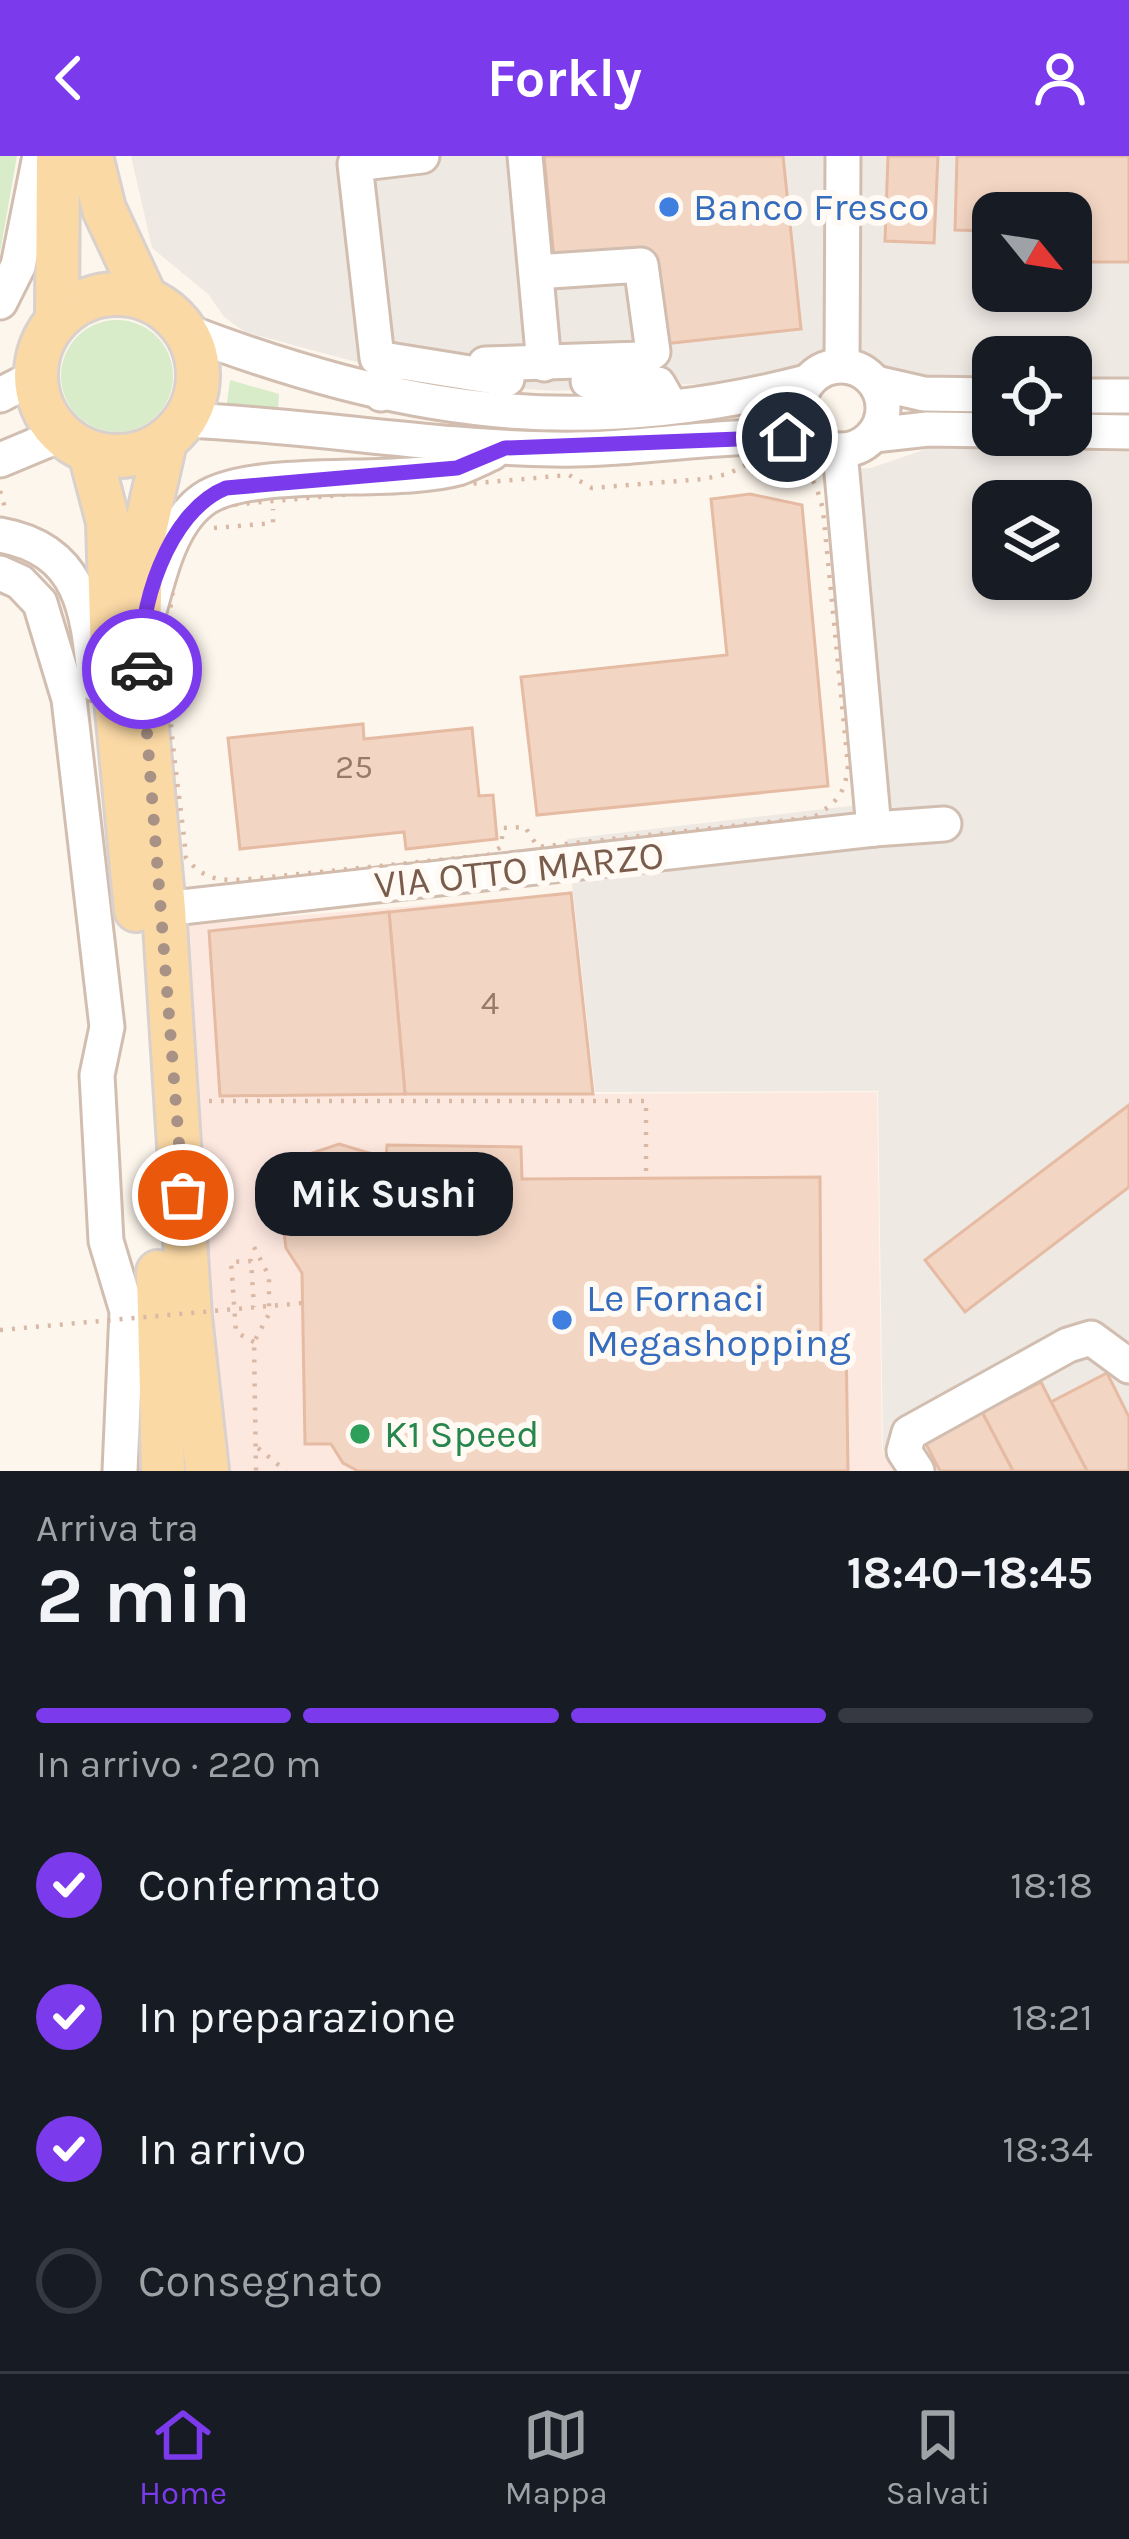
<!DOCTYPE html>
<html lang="it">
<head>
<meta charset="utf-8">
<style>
  body { margin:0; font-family:Karla,sans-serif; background:#242831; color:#f1f3f6; height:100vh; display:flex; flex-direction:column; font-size:45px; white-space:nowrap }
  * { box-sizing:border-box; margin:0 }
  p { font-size:39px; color:#9ea1a6 }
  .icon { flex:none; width:66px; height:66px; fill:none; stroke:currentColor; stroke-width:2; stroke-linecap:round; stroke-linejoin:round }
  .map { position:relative; height:1315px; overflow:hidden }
  .details { display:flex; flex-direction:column; background:#171b24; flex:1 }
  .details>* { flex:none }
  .needle { width:78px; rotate:120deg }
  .tools { position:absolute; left:972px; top:36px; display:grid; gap:24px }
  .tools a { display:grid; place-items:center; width:120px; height:120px; border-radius:24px; background:#171b24; box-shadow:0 6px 18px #0003; font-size:60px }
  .pin { position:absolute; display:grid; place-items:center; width:102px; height:102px; color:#fff; margin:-51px; border:6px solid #fff; border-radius:50%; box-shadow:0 3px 12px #0007 }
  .courier { position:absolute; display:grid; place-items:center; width:120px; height:120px; margin:-60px; border:9px solid #7c3aed; border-radius:50%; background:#fff; color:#222; box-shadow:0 3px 15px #0007 }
  .bubble { position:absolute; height:84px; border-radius:36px; background:#171b24; box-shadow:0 6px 18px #0003; font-size:39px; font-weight:700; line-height:84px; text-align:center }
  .summary em { font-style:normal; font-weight:700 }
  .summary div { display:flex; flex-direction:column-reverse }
  .summary { display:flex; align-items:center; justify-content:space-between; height:204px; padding:0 36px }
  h1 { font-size:78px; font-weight:700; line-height:90px }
  .bar { display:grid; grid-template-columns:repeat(4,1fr); gap:18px 12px; align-content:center; height:144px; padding:0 36px }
  .bar i { height:15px; border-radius:9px; background:#363941 }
  .bar .on { background:#7c3aed }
  .bar p { grid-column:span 4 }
  ol { padding:0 36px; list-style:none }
  li { display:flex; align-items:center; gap:36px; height:132px }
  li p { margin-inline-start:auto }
  li .icon { padding:12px; border-radius:50%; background:#7c3aed; color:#fff; stroke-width:4 }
  li:last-child { color:#9ea1a6 }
  li i { width:66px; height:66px; border:6px solid #363941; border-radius:50% }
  header { display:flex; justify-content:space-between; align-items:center; height:156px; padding:0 36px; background:#7c3aed; color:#fff; font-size:54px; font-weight:700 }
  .menu { display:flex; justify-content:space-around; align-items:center; height:168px; border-top:3px solid #363941; background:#171b24; font-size:33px; color:#9ea1a6 }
  .menu a { display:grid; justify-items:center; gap:6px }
  .menu .on { color:#7c3aed }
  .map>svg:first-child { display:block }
</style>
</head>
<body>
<header><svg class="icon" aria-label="back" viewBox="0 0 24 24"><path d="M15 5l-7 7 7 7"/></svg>Forkly<svg class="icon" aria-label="person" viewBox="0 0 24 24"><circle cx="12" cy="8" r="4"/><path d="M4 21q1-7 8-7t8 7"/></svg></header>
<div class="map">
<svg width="1129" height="1315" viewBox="0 0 1129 1315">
  <rect width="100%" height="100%" fill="#fdf6ec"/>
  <path fill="#fde8e0" d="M571,737L594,938L877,936L882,1293L893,1315H224L201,1149L211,1126L179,769Z"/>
  <g fill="#efe9e4" fill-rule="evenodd">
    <path d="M131,0H1129V221H1071V201H993V220L869,219L558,235L491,231L375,211L245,176L224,161L209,139L152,92ZM993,57H1071V135H993Z"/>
    <path d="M929,292L1129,296V1315H895L883,1293L878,935L595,936L567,683L859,649L830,314L871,312ZM993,345H1071V423H993Z"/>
  </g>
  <g fill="#d8ecc9">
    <path d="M0,0H17L0,97Z"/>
    <circle cx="117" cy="220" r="56"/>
    <path d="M230,224L279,238L278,254L226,253Z"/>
  </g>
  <g fill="#f3d5c3" stroke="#e6bba3" stroke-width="3">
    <path d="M544,0H783L801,173L663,188L654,101L555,112Z"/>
    <path d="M888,0H938L934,87L885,85Z"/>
    <path d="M957,0H1129V106H1071V57H993V75L955,74Z"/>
    <path d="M750,338L802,349L828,630L537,659L521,521L727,499L711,343Z"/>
    <path d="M363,568L364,583L472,572L479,640L493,639L497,683L406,693L404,676L240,693L228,582Z"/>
    <path d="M571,737L593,938H405L389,756Z"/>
    <path d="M389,756L405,938L220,940L209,775Z"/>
    <path d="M1129,949V1031L965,1156L925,1104Z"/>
    <path d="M339,988L386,1002L387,989L521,991L522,1023L820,1021L821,1181H846L848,1315H358L343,1307L331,1288H305L302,1117L286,1092L279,1038L291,1014L312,997Z"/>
    <path d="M1107,1217L1129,1261V1315H1087L1051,1246Z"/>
    <path d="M1041,1226L1051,1246L1087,1315H1013L982,1256Z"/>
    <path d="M982,1256L1013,1315H940L925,1286Z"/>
  </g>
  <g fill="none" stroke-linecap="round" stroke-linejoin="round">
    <g stroke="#d1beb0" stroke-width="39">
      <g id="minor">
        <path d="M525,0L544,208"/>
        <path d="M0,146L18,110L40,0"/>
        <path d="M185,175C401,257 579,285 807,226"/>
        <path d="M485,208L641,203L653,196L641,109L536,116"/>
        <path d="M386,209L377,202L355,8L422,0"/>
        <path d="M842,209L843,0"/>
        <circle cx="841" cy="252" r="42"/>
        <path d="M588,225L658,228L670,249"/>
        <path d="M876,227L924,238L993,239"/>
        <path d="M381,238L389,204L507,223"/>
        <path d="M0,239L35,221"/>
        <path d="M1071,240H1129"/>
        <path d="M185,264C308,269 430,291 553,293C640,295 725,275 812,283"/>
        <path d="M1071,275L1129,276"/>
        <path d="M874,279L928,273L993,274"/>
        <path d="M0,304L60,279"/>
        <path d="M0,379C84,394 88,457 95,528"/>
        <path d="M0,417L20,426L40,447L69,543L107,871L97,919L106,1085L127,1155L120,1315"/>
        <path d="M149,455C159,419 170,370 200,346C243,309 395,330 458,312C469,308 481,302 492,297"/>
        <path d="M874,673L944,668"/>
        <path d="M164,753L874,673L840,295"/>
        <path d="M917,1315L904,1295L909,1277L1068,1189L1091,1182L1129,1210"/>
      </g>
    </g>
    <g stroke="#dad1cd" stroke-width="48">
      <g id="major">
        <path d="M91,0L104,53L146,143"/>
        <circle cx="117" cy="219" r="81"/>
        <path d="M57,164L58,0"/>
        <path d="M165,286L141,392L139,488L164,753L190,1161L207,1315"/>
        <path d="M90,297L108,366L112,501L136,754"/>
        <path d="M158,1116L163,1315"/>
      </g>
    </g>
    <g stroke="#d9b8a5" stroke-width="4.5" stroke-dasharray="3 9" stroke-linecap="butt">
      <path d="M761,301C803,305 813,313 823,354L848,610C845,638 837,646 814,661L538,691L525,671L503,672L501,691L488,699L250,723C221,725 205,725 186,702C178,605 135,416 217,350L569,319L592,332L703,323L728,318Z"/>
      <path d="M0,335L6,355"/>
      <path d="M214,372L273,367V353"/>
      <path d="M209,945H646V1022"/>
      <path d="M254,1091L269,1120V1158L254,1186L256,1315"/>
      <path d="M254,1186L236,1176L231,1106L251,1105L254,1151"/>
      <path d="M258,1292L286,1315"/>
    </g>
    <use href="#minor" stroke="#fff" stroke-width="33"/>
    <use href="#major" stroke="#fbd9a5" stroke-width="42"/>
    <path stroke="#d9b8a5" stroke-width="4.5" stroke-dasharray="3 9" stroke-linecap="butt" d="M0,1174L303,1147"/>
  </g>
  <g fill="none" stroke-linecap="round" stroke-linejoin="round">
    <path stroke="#a89285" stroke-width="12" stroke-dasharray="0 21.6" d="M142,513L183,1039"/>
    <path stroke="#7c3aed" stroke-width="15" d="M142,513C136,455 168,355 226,332L457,312L505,292L787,281"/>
  </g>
  <g fill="#3f7fe0" stroke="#fffaf3" stroke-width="4.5">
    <circle cx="669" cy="51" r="12"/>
    <circle cx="562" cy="1164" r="12"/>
  </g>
  <circle fill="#2e9e5b" stroke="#fffaf3" stroke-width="4.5" cx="360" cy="1278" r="12"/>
  <g text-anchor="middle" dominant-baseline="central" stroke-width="12" stroke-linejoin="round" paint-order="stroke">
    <g font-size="33" fill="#987a6a">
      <text x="354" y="611">25</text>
      <text x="490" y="847">4</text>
    </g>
    <g font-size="39" fill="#366cbe" stroke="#fffaf3" text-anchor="start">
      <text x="693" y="51">Banco Fresco</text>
      <text x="586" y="1142">Le Fornaci<tspan x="586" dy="45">Megashopping</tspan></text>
    </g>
    <g font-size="39" fill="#7a5c4d" stroke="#fffaf3">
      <text transform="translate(519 714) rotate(-6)">VIA OTTO MARZO</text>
    </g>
    <g font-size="39" fill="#27864d" stroke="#fffaf3" text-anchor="start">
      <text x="384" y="1278">K1 Speed</text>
    </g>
  </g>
</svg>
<div class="tools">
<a><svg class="needle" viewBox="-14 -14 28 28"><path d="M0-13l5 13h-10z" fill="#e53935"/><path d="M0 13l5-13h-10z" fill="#9ea1a6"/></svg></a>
<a><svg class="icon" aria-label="locate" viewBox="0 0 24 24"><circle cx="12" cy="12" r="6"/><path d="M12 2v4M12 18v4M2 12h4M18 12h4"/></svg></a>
<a><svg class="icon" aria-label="layers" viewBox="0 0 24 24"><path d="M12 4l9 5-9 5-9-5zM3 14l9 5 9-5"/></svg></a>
</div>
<div class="pin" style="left:183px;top:1039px;background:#ea580c"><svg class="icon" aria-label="bag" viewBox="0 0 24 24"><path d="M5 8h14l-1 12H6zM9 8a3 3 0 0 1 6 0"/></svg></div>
<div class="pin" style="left:787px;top:281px;background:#1f2937"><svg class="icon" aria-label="home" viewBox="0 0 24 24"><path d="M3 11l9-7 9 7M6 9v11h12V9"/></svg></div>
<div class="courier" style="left:142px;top:513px"><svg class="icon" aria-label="car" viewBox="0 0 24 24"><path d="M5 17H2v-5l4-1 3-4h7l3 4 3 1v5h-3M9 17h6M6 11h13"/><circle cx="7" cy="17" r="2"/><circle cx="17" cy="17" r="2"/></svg></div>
<div class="bubble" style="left:255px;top:996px;width:258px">Mik Sushi</div>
</div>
<section class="details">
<div class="summary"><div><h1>2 min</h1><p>Arriva tra</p></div><em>18:40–18:45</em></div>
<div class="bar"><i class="on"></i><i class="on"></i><i class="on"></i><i></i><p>In arrivo · 220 m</p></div>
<ol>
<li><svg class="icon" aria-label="check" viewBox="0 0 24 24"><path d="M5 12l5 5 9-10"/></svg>Confermato<p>18:18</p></li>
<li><svg class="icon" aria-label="check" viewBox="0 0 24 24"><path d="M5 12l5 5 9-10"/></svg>In preparazione<p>18:21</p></li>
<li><svg class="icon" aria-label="check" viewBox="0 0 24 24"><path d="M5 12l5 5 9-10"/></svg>In arrivo<p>18:34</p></li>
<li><i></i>Consegnato</li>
</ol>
</section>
<nav class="menu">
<a class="on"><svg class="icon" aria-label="home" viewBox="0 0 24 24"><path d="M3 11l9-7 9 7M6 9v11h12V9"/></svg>Home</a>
<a><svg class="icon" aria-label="map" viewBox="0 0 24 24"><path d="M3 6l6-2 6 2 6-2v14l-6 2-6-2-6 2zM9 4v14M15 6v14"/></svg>Mappa</a>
<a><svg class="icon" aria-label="saved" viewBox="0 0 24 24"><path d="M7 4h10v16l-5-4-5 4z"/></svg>Salvati</a>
</nav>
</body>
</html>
